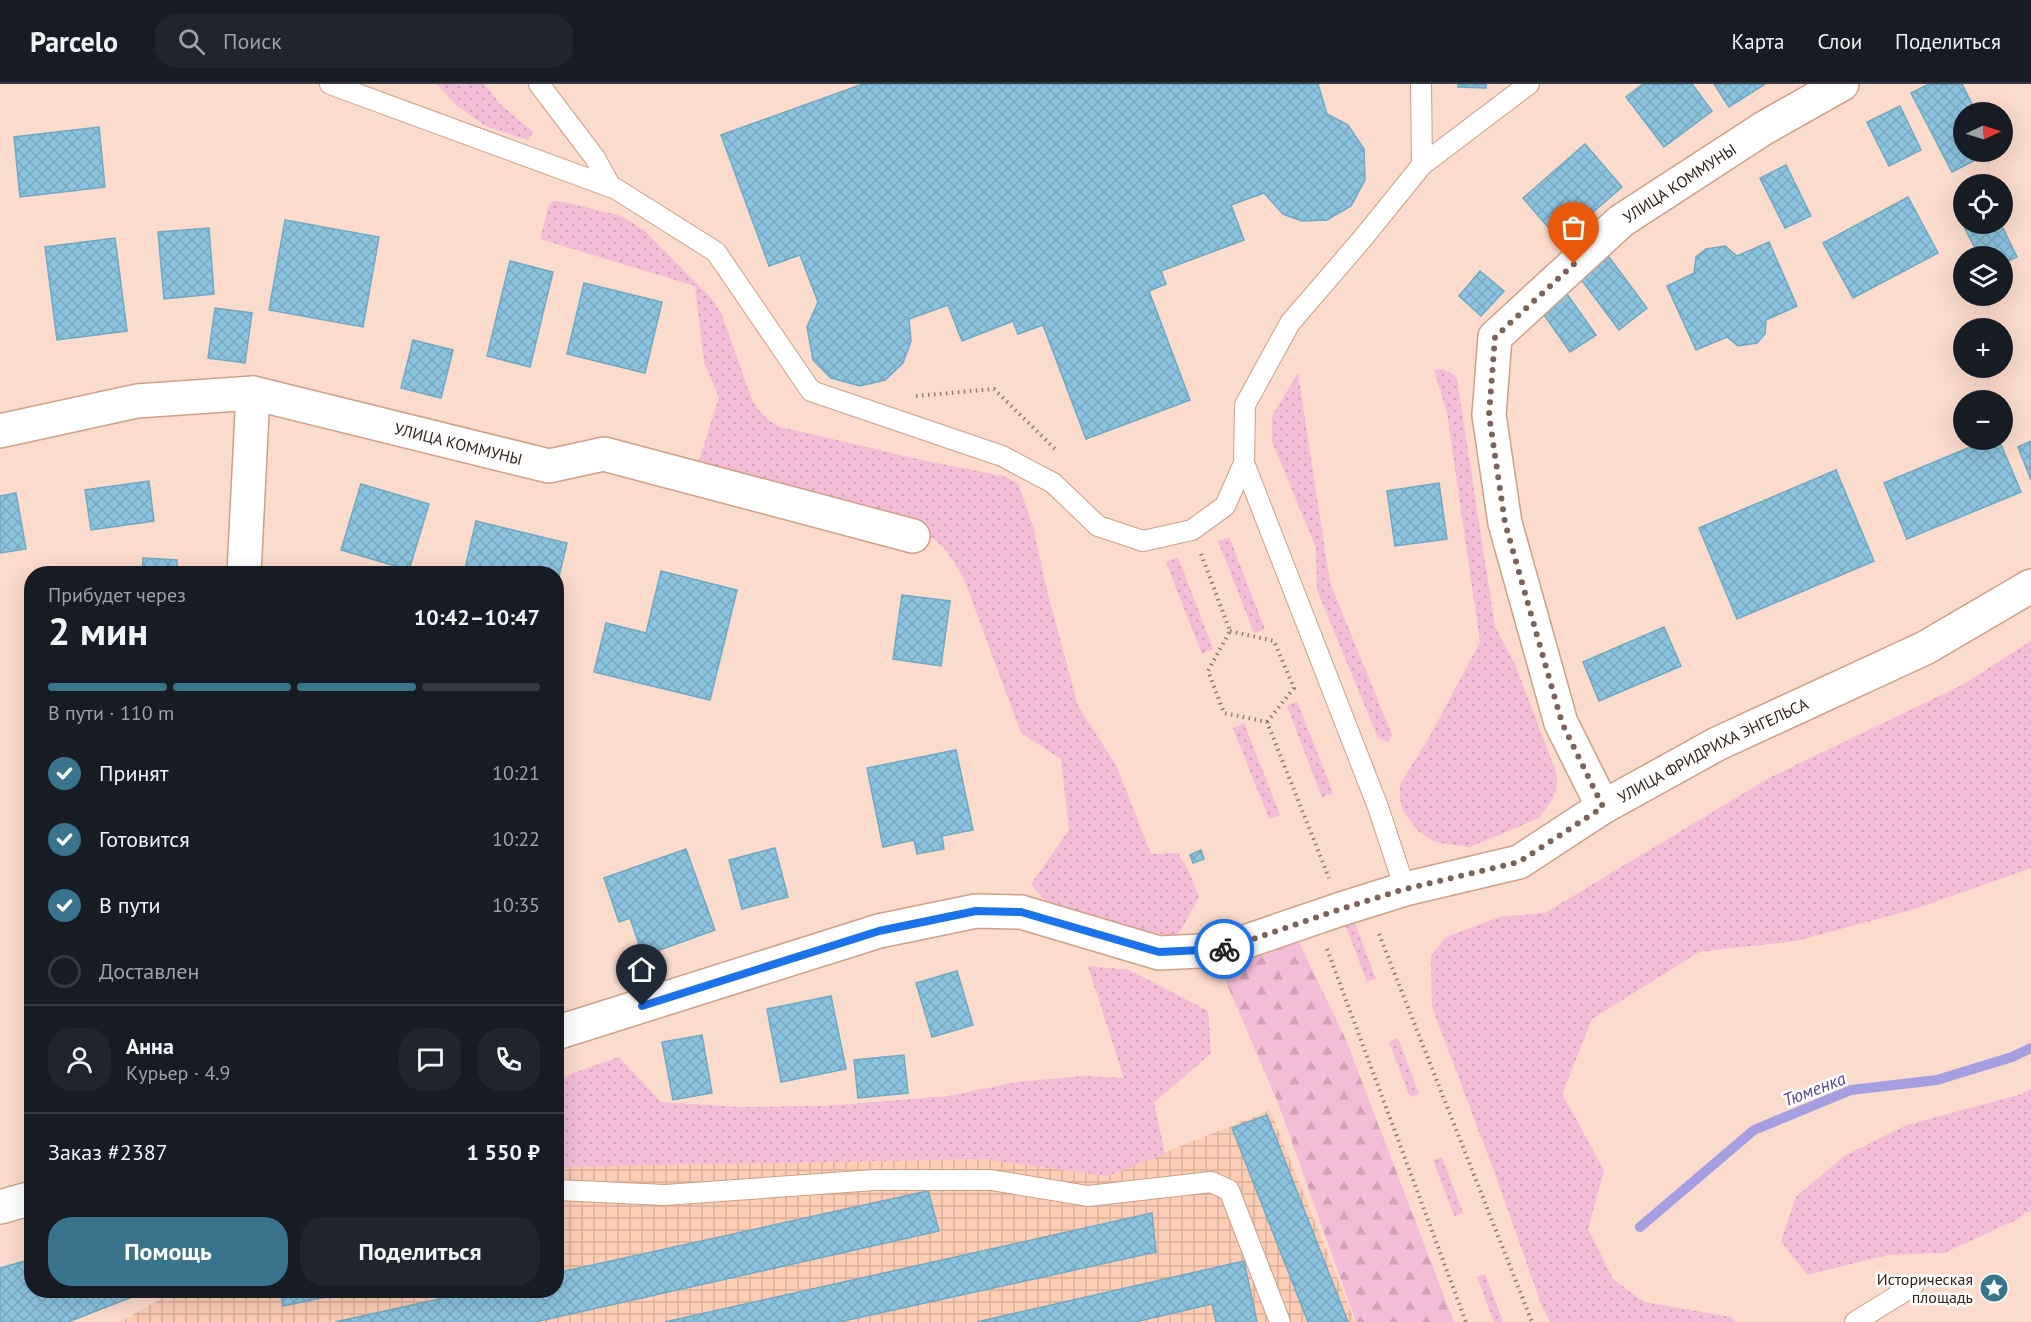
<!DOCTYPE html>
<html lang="ru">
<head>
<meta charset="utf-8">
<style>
  body { margin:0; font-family:"PT Sans",sans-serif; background:#20242c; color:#f1f3f6; height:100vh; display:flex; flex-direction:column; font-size:22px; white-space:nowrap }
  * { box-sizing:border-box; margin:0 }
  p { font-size:20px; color:#9ea1a6 }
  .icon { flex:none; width:33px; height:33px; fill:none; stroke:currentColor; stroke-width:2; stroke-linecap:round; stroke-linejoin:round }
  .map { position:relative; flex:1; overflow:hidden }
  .details { position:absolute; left:24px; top:482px; width:540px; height:732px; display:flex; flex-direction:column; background:#171b24; border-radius:24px; box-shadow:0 6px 24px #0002 }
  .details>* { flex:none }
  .needle { width:39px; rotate:86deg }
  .tools { position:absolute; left:1953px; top:18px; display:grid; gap:12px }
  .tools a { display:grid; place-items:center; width:60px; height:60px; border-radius:50%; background:#171b24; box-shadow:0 6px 24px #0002; font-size:30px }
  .pin { position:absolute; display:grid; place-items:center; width:51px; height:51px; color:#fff; margin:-62px -26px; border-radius:50% 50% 50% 0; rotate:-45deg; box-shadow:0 0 6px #0007 }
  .pin .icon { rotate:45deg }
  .courier { position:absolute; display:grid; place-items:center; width:60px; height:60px; margin:-30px; border:4px solid #1a73e8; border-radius:50%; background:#fff; color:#222; box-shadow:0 2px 8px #0007 }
  .head em { font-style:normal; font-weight:700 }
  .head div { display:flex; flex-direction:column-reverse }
  .head { display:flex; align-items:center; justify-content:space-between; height:102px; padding:0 24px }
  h1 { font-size:39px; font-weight:700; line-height:45px }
  .bar { display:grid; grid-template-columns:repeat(4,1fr); gap:9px 6px; align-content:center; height:72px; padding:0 24px }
  .bar i { height:8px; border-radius:4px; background:#363941 }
  .bar .selected { background:#39738c }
  .bar p { grid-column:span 4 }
  .line { display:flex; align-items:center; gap:15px; padding:0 24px; border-top:2px solid #363941 }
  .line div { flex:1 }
  .round { display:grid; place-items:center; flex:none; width:63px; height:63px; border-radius:24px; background:#20242c }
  ol { padding:0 24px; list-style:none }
  li { display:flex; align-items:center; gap:18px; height:66px }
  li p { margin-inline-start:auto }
  li .icon { padding:6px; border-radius:50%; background:#39738c; color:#fff; stroke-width:4 }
  li:last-child { color:#9ea1a6 }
  li i { width:33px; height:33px; border:3px solid #363941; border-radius:50% }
  .button { display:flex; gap:12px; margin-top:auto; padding:12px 24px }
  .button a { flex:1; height:69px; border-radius:24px; background:#39738c; color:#fff; font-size:24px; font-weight:700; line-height:69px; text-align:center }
  .button a+a { background:#20242c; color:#f1f3f6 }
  header { display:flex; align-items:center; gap:36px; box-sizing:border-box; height:84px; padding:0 30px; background:#171b24; border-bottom:2px solid #363941 }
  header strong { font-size:28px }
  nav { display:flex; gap:33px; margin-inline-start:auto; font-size:21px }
  .search { width:420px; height:54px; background:#20242c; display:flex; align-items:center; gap:15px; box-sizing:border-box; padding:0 21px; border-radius:24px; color:#9ea1a6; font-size:22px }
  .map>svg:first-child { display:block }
</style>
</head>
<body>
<header>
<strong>Parcelo</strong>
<div class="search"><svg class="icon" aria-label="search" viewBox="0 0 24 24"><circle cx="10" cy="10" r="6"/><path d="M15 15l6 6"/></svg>Поиск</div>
<nav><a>Карта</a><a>Слои</a><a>Поделиться</a></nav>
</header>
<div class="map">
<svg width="2031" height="1238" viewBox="0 0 2031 1238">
  <defs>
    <pattern id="industrial-grid" width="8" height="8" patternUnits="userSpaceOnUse" patternTransform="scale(1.5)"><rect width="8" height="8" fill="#fdcdb5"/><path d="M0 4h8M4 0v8" fill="none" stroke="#d9b09b"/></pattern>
    <pattern id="green-dots" width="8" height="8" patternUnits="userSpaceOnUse" patternTransform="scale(1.5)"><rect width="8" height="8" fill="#f4bdd7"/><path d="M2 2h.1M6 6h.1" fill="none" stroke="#d2a2b8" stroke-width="1.8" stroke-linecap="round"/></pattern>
    <pattern id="forest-firs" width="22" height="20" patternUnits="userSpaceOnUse" patternTransform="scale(1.5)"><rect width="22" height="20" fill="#f4bdd7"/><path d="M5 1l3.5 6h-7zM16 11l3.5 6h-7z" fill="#d2a2b8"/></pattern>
    <pattern id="building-cross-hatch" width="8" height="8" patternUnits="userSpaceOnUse" patternTransform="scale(1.5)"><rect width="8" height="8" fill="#8cc4df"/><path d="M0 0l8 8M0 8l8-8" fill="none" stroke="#79a8bf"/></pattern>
  </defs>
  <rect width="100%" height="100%" fill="#fbdbcb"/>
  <path fill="url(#industrial-grid)" d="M1270,1026L1355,1238H120L176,1206H556L557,1083L984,1075L1107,1092Z"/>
  <g fill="url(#green-dots)">
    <path d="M437,0H484L500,20L533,48L528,56L487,43L456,21Z"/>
    <path d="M554,117L569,119L621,132L645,147L711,214L722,231L752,316C760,329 767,337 781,343L926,377L1003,392L1018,399L1033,442L1047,507L1078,622L1116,681L1151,770L1178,769L1188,786L1199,813L1177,853L1140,846L1045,817L1031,800L1069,746L1061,675L1021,649L964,495L946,466L932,453L901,434L696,386L719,313L704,278L695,202L540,155L549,120Z"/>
    <path d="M1443,285L1453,290L1457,295L1495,543L1515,580L1556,688L1557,698L1556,707L1552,716L1539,734L1470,763L1439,759L1430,755L1418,747L1403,727L1400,714V700L1430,652L1480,558L1447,328L1434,286Z"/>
    <path d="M1298,289L1330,499L1392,651L1388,658L1378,654L1317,506L1316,464L1272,357V332Z"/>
    <path d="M1229,453L1265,545L1254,549L1218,457Z"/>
    <path d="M1178,473L1213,565L1202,570L1166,478Z"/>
    <path d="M2031,557V784L1915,825L1796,857L1699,868L1592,935L1562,1010L1604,1086L1588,1145L1613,1195L1644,1218L1731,1233L1736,1238H1550L1541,1220L1497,1095L1432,923L1431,871L1446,853L1499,833L1545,829L1769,694L1962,601Z"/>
    <path d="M1297,617L1333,709L1322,714L1287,622Z"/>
    <path d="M1244,639L1280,731L1269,735L1233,644Z"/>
    <path d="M1355,839L1376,895L1367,898L1346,842Z"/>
    <path d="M1088,882L1129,886L1208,927L1211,969L1154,1019L1165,1070L1107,1092L984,1075L557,1083V995L619,973L661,1018L739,1023L825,1022L949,1012L1017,998L1083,992L1124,994Z"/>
    <path d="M1398,954L1419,1010L1410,1013L1389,958Z"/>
    <path d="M2031,1004V1126L2016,1136L1944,1169L1887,1171L1807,1191L1781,1157L1796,1113L1844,1072L1907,1041L2022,1010Z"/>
    <path d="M1442,1073L1463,1129L1454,1132L1433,1076Z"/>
    <path d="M1485,1190L1503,1238H1494L1477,1193Z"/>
  </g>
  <path fill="url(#forest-firs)" d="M1297,854L1346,956L1454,1238H1356L1278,1019L1220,884Z"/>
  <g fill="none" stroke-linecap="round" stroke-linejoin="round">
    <path stroke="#a59ee1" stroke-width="10" d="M1640,1143L1754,1046L1851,1006L1937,996L2012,973L2031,964"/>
  </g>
  <g fill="url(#building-cross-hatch)" stroke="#71a8c2" stroke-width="1.5">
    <path d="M863,0H1318L1327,30L1348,41L1364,65L1365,96L1351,122L1327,136L1302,137L1283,130L1264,109L1231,121L1244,156L1161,187L1166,200L1149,207L1190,316L1086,355L1043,241L1018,250L1013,237L962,257L948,221L909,235L911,257L903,279L885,296L860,302L831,294L813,276L807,243L818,218L800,171L769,182L721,51Z"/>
    <path d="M1458,0H1486V4L1458,3Z"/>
    <path d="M1643,0H1692L1712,27L1664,63L1626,13Z"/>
    <path d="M1714,0H1765L1729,23Z"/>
    <path d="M1929,0H1962L1976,28H1964V68H1991L1952,88L1911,9Z"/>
    <path d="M1900,22L1921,66L1889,82L1867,38Z"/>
    <path d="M99,43L105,103L20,113L14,53Z"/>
    <path d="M1585,60L1622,103L1560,157L1523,114Z"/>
    <path d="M1786,81L1811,132L1785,144L1760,94Z"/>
    <path d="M1908,113L1938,169L1853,214L1823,159Z"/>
    <path d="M1964,121V140H2001L2017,173L2002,180V172H1979L1955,125Z"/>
    <path d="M285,136L379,153L363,243L269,226Z"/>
    <path d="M209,144L214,210L164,215L158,148Z"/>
    <path d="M115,154L127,247L57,256L45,163Z"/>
    <path d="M1769,158L1797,222L1766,236L1765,250L1757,259L1738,262L1727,253L1696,266L1667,202L1694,189L1696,173L1706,165L1725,162L1737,172Z"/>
    <path d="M1609,173L1647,224L1619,246L1580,194Z"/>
    <path d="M510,177L553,188L530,283L487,272Z"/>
    <path d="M1480,187L1504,207L1481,232L1459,212Z"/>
    <path d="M584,199L662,218L645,289L567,270Z"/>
    <path d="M1567,210L1596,251L1570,268L1542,228Z"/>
    <path d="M215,224L252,229L245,279L208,274Z"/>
    <path d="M413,256L453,266L441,314L401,304Z"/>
    <path d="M1987,356H1999L2021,408L1907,455L1884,399Z"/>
    <path d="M2031,357V396L2018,363Z"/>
    <path d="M1836,386L1874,477L1737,535L1699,444Z"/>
    <path d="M149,397L154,437L91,446L85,406Z"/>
    <path d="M1439,399L1447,455L1395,462L1387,407Z"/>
    <path d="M361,400L429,420L409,486L341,466Z"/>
    <path d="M16,409L26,465L0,469V412Z"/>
    <path d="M476,437L567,459L556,505V489H464Z"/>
    <path d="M143,474L177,476V489H142Z"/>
    <path d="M661,487L737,506L710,616L594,588L606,539L646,549Z"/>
    <path d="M902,511L950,517L941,582L893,575Z"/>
    <path d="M1664,543L1681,582L1599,617L1583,578Z"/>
    <path d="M956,666L973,746L942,752L944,765L917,770L914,756L883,763L867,684Z"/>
    <path d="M775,764L788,813L742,825L729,776Z"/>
    <path d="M686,765L715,846L643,872L630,834L619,838L604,794Z"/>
    <path d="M1201,766L1204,775L1193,779L1190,771Z"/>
    <path d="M556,792L562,869H556Z"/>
    <path d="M957,887L973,941L932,953L916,899Z"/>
    <path d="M831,912L846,985L781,998L767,925Z"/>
    <path d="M702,951L712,1009L673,1016L662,958Z"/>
    <path d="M904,971L908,1009L858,1014L854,976Z"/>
    <path d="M1267,1031L1348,1238H1308L1232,1044Z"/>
    <path d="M928,1107L939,1147L535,1238H335L480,1206H556V1189Z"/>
    <path d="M1152,1129L1156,1168L839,1238H665Z"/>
    <path d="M32,1175V1206H150L68,1238H0V1184Z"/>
    <path d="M1244,1177L1257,1238H1216L1212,1220L1135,1238H977Z"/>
    <path d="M280,1206H358L283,1222Z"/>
  </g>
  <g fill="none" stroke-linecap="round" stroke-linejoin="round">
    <g stroke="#d09f85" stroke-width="22">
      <g id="service">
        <path d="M330,0L616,105L716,168L811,307L1002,372L1053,399L1098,442L1143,457L1192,446L1225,422L1244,379L1245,321L1290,239L1363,154L1422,81L1421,0"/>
        <path d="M539,0L595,74L611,103"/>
        <path d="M1422,81L1529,0"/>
        <path d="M1244,379L1378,723L1405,805"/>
        <path d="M556,1106L665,1111L875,1096H991L1088,1112L1211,1098L1229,1106L1280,1238"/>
        <path d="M1855,1238L1913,1202"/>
      </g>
    </g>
    <g stroke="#d09f85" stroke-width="36">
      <g id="minor">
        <path id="s1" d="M0,347L137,317L253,309L549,382L604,370L913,452"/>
        <path d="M244,489L253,309"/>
        <path id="s2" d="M1603,723L1561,639L1505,439L1489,331L1495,253L1621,137L1764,44L1842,0"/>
        <path id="s3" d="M556,949L879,847L976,827L1021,828L1159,869L1221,866L1341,825L1405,805L1519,778L1603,723L1717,660L1925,564L2031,502"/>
        <path d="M0,1123L32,1114"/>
      </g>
    </g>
    <g stroke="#92796c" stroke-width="4" stroke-dasharray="1.5 4.5" stroke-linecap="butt">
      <path d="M916,312L994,305L1057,367"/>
      <path d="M1201,470L1230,547L1208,587L1224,629L1267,638L1329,794"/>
      <path d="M1230,547L1274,557L1294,604L1267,638"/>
      <path d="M1379,850L1532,1238"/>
      <path d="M1327,865L1466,1238"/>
    </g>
    <use href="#service" stroke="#fff" stroke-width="20"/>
    <use href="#minor" stroke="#fff" stroke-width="33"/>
  </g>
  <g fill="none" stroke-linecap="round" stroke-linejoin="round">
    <path stroke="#7b6357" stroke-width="6" stroke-dasharray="0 10.8" d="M1224,865L1341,825L1405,805L1519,778L1603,723L1562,639L1505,439L1489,331L1495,253L1574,180"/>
    <path stroke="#1a73e8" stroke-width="8" d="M642,922L879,847L976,827L1021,828L1159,868L1224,865"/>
  </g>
  <defs>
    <g id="sight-disc" transform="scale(1.5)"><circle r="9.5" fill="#39738c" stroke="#fff"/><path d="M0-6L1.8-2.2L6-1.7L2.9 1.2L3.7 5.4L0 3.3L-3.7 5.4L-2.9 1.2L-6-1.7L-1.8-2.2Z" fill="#fff"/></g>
  </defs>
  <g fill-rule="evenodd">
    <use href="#sight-disc" x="1994" y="1204"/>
  </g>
  <g text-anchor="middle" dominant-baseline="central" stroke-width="5" stroke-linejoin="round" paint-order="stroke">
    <g font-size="16" fill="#362319" stroke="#fff">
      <text stroke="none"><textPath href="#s2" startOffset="730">УЛИЦА КОММУНЫ</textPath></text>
      <text stroke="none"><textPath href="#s1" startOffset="468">УЛИЦА КОММУНЫ</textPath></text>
      <text stroke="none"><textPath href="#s3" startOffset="1224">УЛИЦА ФРИДРИХА ЭНГЕЛЬСА</textPath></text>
    </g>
    <g font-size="16" fill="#362319" stroke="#fff" text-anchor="end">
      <text x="1973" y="1195">Историческая<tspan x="1973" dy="18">площадь</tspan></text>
    </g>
    <g font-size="18" font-style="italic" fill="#554798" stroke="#fff">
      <text transform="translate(1814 1005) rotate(-21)">Тюменка</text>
    </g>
  </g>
</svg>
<div class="tools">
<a><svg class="needle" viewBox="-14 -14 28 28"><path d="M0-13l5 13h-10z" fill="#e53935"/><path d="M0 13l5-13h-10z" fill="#9ea1a6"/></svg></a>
<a><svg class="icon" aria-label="locate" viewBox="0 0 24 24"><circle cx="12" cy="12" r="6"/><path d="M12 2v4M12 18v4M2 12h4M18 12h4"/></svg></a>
<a><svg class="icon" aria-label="layers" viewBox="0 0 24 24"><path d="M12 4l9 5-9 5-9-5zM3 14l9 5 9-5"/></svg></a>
<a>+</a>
<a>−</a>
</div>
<div class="pin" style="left:1574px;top:180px;background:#ea580c"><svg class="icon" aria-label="bag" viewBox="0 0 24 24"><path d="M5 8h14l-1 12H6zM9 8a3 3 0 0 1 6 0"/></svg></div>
<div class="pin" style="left:642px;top:922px;background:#1f2937"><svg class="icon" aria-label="home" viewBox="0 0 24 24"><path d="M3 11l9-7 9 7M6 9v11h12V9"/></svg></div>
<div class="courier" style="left:1224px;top:865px"><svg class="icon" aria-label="bike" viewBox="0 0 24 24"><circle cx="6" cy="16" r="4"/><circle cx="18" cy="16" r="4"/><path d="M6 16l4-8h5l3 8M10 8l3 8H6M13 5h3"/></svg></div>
<section class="details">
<div class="head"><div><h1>2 мин</h1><p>Прибудет через</p></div><em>10:42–10:47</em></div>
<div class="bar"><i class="selected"></i><i class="selected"></i><i class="selected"></i><i></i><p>В пути · 110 m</p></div>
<ol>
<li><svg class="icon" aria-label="check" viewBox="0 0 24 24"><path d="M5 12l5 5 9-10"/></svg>Принят<p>10:21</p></li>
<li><svg class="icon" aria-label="check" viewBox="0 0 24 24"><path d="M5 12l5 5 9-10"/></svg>Готовится<p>10:22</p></li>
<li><svg class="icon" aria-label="check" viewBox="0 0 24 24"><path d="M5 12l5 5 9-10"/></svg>В пути<p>10:35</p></li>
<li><i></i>Доставлен</li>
</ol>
<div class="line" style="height:108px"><a class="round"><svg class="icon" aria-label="person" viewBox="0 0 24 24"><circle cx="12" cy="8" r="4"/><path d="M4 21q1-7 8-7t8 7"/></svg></a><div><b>Анна</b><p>Курьер · 4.9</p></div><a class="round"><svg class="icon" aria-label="chat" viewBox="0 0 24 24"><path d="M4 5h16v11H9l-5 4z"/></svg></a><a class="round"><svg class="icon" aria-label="phone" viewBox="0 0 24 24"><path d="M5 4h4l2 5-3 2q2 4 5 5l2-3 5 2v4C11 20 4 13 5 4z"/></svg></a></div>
<div class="line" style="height:78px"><div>Заказ #2387</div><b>1 550 ₽</b></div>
<div class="button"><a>Помощь</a><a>Поделиться</a></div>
</section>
</div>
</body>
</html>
